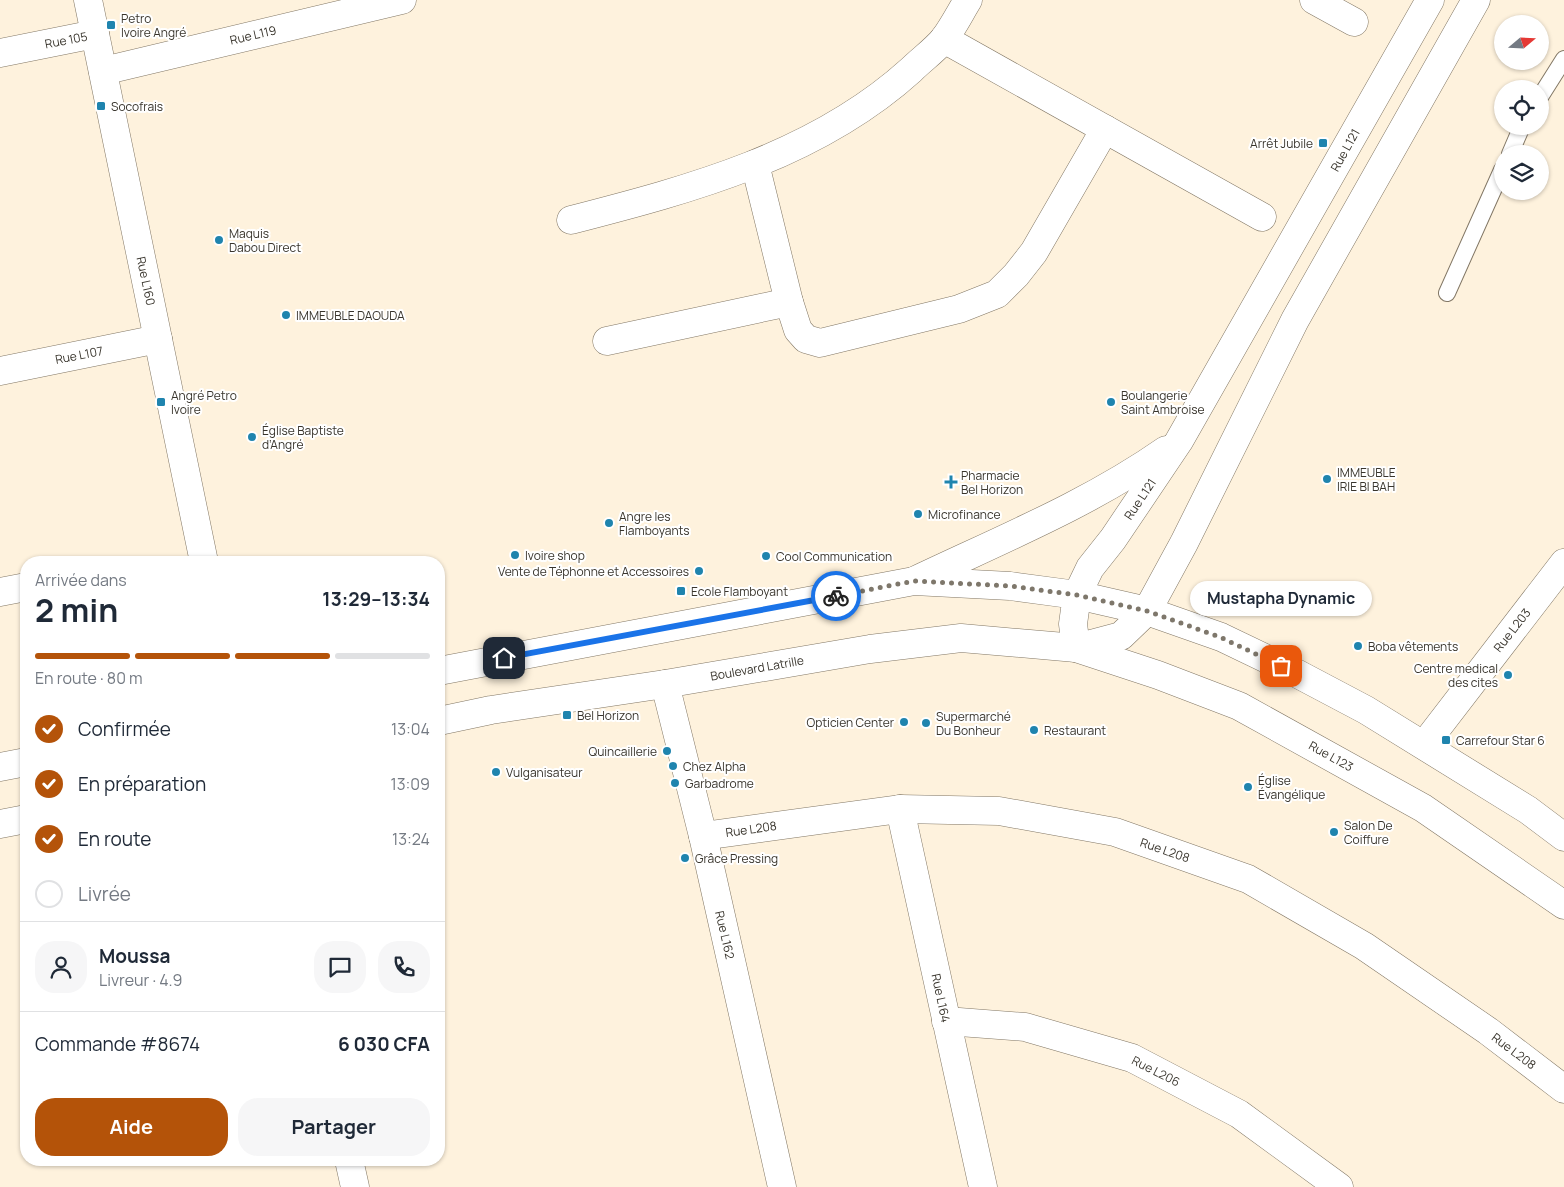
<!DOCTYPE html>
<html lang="fr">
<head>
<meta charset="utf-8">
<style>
  body { margin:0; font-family:Manrope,sans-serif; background:#f6f6f7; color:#1f2937; height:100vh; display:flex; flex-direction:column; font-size:19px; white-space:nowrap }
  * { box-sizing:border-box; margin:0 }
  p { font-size:16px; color:#747a83 }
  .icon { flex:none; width:28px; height:28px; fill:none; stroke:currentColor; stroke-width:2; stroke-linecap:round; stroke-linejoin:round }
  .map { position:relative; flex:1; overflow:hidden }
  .side { position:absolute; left:20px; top:556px; width:425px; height:610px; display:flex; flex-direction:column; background:#fff; border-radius:20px; box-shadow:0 1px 4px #0004 }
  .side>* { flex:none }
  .needle { width:32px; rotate:71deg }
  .fabs { position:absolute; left:1494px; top:15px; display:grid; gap:10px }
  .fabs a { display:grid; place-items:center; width:55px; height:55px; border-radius:50%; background:#fff; box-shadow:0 1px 4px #0004; font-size:25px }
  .pin { position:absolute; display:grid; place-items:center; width:42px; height:42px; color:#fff; margin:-21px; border-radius:10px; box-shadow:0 2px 8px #0006 }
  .courier { position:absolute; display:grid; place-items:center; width:50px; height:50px; margin:-25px; border:4px solid #1a73e8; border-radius:50%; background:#fff; color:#222; box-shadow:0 1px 6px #0007 }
  .bubble { position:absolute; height:35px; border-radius:18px; background:#fff; box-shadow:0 1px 4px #0004; font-size:16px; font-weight:700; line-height:35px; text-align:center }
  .summary em { font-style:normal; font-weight:700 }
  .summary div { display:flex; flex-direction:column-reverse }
  .summary { display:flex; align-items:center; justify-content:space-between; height:85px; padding:0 15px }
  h1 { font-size:32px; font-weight:700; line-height:38px }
  .bar { display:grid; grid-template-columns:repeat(4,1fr); gap:8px 5px; align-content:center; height:60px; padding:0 15px }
  .bar i { height:6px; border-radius:4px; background:#e0e1e3 }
  .bar .selected { background:#b45309 }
  .bar p { grid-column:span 4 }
  .line { display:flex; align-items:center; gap:12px; padding:0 15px; border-top:1px solid #e0e1e3 }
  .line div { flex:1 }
  .round { display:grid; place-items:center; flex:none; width:52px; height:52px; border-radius:20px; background:#f6f6f7 }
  ol { padding:0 15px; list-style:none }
  li { display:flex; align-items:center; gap:15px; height:55px }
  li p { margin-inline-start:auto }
  li .icon { padding:5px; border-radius:50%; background:#b45309; color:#fff; stroke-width:4 }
  li:last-child { color:#747a83 }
  li i { width:28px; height:28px; border:2px solid #e0e1e3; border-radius:50% }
  .cta { display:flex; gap:10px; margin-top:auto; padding:10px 15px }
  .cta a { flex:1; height:58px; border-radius:20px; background:#b45309; color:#fff; font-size:20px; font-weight:700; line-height:58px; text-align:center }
  .cta a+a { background:#f6f6f7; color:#1f2937 }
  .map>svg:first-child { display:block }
</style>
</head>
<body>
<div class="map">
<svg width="1564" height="1187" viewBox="0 0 1564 1187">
  <rect width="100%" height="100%" fill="#fef2dd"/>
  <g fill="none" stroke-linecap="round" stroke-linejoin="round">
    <g stroke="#827765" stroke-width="18">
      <g id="service">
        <path d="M1540,97L1564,59"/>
        <path d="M1510,154L1522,126"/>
        <path d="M1447,293L1502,170"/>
      </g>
    </g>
    <g stroke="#827765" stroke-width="29">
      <g id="minor">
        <path d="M88,0L204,562"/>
        <path d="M1314,0L1354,22"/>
        <path d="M944,39L1262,217"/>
        <path d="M0,53L95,34"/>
        <path d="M103,71L402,0"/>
        <path d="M755,164L789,302L798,330L806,339L820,343L959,309L997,294L1016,275L1034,252L1105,129"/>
        <path d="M571,220C691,189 816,156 911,70C921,60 935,50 944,39C953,27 960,13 968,0"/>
        <path d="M607,341L789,302"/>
        <path d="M0,371L158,339"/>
        <path d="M0,592L26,587"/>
        <path d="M665,684L703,836L782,1187"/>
        <path d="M1424,745L1564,563"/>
        <path d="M900,809L983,1187"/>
        <path d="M703,836L900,809L999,811L1115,832L1248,879L1364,946L1488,1031L1564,1089"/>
        <path d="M946,1021L1025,1027L1132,1058L1239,1114L1339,1187"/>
      </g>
    </g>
    <g stroke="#827765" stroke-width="29">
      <path id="tertiary" d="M349,1160L355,1187"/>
    </g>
    <g stroke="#827765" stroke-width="29">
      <g id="secondary">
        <path d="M916,580C1000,540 1089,504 1166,450"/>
        <path d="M1076,648L1121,636L1147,611L1184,543L1295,320L1476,0"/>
        <path d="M1076,648L1073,624L1077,595L1090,568L1113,539L1179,441L1430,0"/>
        <path d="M439,671L914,581L1010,586L1077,595L1147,611L1221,637L1296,673L1366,710L1528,810L1564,837"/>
        <path d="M439,721L491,710L665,684L870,649L961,638L1076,648L1158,675L1239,706L1423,808L1564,905"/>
        <path d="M0,767L26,762"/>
        <path d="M0,824L26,819"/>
      </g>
    </g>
    <use href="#service" stroke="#fff" stroke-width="16"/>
    <use href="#minor" stroke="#fff" stroke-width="28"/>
    <use href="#tertiary" stroke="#fff" stroke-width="28"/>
    <use href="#secondary" stroke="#fff" stroke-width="28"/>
  </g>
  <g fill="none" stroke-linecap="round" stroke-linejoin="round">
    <path stroke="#7e776b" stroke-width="5" stroke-dasharray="0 9" d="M836,596L914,581L1010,586L1077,595L1147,611L1220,637L1281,666"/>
    <path stroke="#1a73e8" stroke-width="6" d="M504,658L836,596"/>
  </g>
  <g fill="#1f84ae" stroke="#fff" stroke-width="2">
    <rect x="106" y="20" width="10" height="10" rx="2.5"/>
    <rect x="96" y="101" width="10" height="10" rx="2.5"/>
    <rect x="1318" y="138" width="10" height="10" rx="2.5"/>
    <circle cx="219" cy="240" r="5"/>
    <circle cx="286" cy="315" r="5"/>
    <rect x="156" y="397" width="10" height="10" rx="2.5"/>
    <circle cx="1111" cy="402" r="5"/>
    <circle cx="252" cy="437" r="5"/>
    <circle cx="1327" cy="479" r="5"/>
    <path d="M948.5 474.5h5v5h5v5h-5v5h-5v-5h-5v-5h5z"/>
    <circle cx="918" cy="514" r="5"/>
    <circle cx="609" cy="523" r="5"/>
    <circle cx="515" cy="555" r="5"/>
    <circle cx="766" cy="556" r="5"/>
    <circle cx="699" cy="571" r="5"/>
    <rect x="676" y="586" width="10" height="10" rx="2.5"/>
    <circle cx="1358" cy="646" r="5"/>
    <circle cx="1508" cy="675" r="5"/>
    <rect x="562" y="710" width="10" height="10" rx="2.5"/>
    <circle cx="904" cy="722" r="5"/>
    <circle cx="926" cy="723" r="5"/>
    <circle cx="1034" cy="730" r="5"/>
    <rect x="1441" y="735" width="10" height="10" rx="2.5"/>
    <circle cx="667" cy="751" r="5"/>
    <circle cx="673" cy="766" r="5"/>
    <circle cx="496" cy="772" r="5"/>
    <circle cx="675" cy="783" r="5"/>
    <circle cx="1248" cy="787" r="5"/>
    <circle cx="1334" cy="832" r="5"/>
    <circle cx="685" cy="858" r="5"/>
  </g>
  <g text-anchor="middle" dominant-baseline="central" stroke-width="4" stroke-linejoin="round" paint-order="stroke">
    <g font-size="12" fill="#39352d" stroke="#fff" text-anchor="start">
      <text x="121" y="18">Petro<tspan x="121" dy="14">Ivoire Angré</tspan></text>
      <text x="111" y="106">Socofrais</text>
      <text x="1313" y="143" text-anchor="end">Arrêt Jubile</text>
      <text x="229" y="233">Maquis<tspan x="229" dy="14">Dabou Direct</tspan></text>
      <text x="296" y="315">IMMEUBLE DAOUDA</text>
      <text x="171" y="395">Angré Petro<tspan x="171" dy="14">Ivoire</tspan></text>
      <text x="1121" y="395">Boulangerie<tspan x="1121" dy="14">Saint Ambroise</tspan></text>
      <text x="262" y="430">Église Baptiste<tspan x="262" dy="14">d’Angré</tspan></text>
      <text x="1337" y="472">IMMEUBLE<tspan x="1337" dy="14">IRIE BI BAH</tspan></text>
      <text x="961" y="475">Pharmacie<tspan x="961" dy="14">Bel Horizon</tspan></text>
      <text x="928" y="514">Microfinance</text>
      <text x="619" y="516">Angre les<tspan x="619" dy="14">Flamboyants</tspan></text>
      <text x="525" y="555">Ivoire shop</text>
      <text x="776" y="556">Cool Communication</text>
      <text x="689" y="571" text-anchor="end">Vente de Téphonne et Accessoires</text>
      <text x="691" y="591">Ecole Flamboyant</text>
      <text x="1368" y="646">Boba vêtements</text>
      <text x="1498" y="668" text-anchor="end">Centre medical<tspan x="1498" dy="14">des cites</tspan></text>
      <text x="577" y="715">Bel Horizon</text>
      <text x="936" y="716">Supermarché<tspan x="936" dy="14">Du Bonheur</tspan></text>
      <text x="894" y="722" text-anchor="end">Opticien Center</text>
      <text x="1044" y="730">Restaurant</text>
      <text x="1456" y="740">Carrefour Star 6</text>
      <text x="657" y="751" text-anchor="end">Quincaillerie</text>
      <text x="683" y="766">Chez Alpha</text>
      <text x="506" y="772">Vulganisateur</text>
      <text x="1258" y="780">Église<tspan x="1258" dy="14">Évangélique</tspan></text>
      <text x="685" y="783">Garbadrome</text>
      <text x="1344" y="825">Salon De<tspan x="1344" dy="14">Coiffure</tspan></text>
      <text x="695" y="858">Grâce Pressing</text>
    </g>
    <g font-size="12" fill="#39352d" stroke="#fff">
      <text transform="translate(253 35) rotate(-13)">Rue L119</text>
      <text transform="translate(66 40) rotate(-11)">Rue 105</text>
      <text transform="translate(1345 150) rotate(-61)">Rue L121</text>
      <text transform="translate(146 281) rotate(78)">Rue L160</text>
      <text transform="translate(79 355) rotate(-11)">Rue L107</text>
      <text transform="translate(1140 499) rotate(-56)">Rue L121</text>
      <text transform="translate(1512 630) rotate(-52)">Rue L203</text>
      <text transform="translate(757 668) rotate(-10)">Boulevard Latrille</text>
      <text transform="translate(1331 756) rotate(29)">Rue L123</text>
      <text transform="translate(751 829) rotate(-8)">Rue L208</text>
      <text transform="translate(1165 850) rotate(19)">Rue L208</text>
      <text transform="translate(725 935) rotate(77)">Rue L162</text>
      <text transform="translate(941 998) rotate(78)">Rue L164</text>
      <text transform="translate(1514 1051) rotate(37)">Rue L208</text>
      <text transform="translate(1156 1071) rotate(27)">Rue L206</text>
    </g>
  </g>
</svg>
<div class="fabs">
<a><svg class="needle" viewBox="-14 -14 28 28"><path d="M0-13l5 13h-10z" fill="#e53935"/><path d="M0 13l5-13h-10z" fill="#747a83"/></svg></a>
<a><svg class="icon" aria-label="locate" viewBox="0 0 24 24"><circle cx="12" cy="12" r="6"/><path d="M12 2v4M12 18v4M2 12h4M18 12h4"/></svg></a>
<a><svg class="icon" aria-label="layers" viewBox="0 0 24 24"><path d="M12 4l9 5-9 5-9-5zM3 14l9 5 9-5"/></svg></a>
</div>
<div class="pin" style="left:1281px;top:666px;background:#ea580c"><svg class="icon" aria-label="bag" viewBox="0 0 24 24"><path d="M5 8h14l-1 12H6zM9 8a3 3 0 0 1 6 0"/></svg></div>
<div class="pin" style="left:504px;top:658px;background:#1f2937"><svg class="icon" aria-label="home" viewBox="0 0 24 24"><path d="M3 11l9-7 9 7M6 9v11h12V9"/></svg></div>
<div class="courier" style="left:836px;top:596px"><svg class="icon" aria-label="bike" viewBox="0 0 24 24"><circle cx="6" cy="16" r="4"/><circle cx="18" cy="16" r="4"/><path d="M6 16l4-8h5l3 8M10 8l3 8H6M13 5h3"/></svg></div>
<div class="bubble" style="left:1190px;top:581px;width:182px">Mustapha Dynamic</div>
<section class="side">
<div class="summary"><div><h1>2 min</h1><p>Arrivée dans</p></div><em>13:29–13:34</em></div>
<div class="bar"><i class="selected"></i><i class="selected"></i><i class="selected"></i><i></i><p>En route · 80 m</p></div>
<ol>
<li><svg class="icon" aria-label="check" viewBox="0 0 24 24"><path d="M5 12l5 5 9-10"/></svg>Confirmée<p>13:04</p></li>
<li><svg class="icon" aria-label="check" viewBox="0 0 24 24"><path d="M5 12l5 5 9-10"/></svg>En préparation<p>13:09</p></li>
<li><svg class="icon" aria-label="check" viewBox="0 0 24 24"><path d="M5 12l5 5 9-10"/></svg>En route<p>13:24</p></li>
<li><i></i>Livrée</li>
</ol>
<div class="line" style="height:90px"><a class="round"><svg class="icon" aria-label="person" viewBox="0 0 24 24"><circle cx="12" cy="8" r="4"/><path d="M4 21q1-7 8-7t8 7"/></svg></a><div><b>Moussa</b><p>Livreur · 4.9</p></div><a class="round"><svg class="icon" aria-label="chat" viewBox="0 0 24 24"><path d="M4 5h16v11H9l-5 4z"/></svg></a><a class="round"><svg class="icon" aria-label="phone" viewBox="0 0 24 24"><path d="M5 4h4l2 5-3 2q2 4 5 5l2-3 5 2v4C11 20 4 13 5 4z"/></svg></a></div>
<div class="line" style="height:65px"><div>Commande #8674</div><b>6 030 CFA</b></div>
<div class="cta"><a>Aide</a><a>Partager</a></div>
</section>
</div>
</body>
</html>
